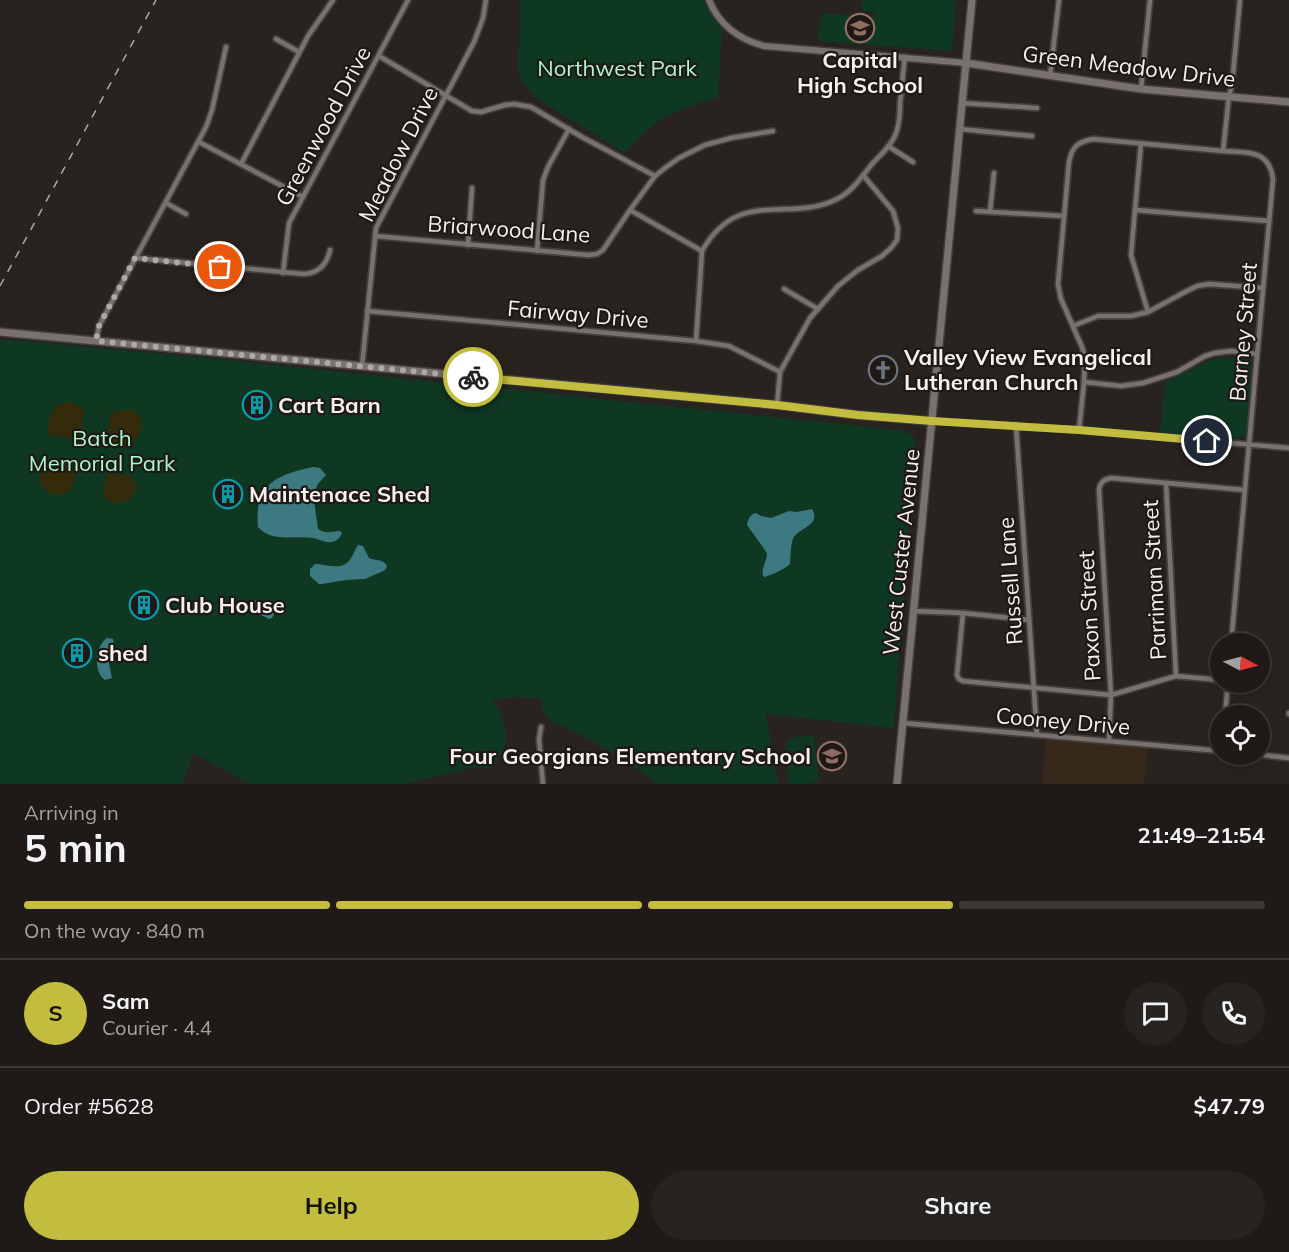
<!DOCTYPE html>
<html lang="en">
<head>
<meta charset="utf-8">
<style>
  body { margin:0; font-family:Mulish,sans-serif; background:#272320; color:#f1f3f6; height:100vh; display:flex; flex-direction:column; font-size:22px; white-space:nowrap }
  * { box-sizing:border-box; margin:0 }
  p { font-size:20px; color:#a1a1a1 }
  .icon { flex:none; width:33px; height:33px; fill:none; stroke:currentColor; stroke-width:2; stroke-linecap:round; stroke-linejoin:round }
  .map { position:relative; height:784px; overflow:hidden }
  .details { display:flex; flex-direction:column; background:#1f1a17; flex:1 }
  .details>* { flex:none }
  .needle { width:39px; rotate:96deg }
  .tools { position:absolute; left:1210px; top:633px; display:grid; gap:12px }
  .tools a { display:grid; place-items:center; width:60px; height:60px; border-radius:50%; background:#1f1a17; box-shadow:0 3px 9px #0003,0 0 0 2px #3c3836; font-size:30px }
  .pin { position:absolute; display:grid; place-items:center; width:51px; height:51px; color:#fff; margin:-26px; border:3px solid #fff; border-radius:50%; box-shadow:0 2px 6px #0007 }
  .courier { position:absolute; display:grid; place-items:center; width:60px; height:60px; margin:-30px; border:4px solid #c2bd3f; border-radius:50%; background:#fff; color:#222; box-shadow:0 2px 8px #0007 }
  .summary em { font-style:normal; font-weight:700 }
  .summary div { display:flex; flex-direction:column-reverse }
  .summary { display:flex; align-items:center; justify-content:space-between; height:102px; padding:0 24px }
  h1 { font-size:39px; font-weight:700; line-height:45px }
  .bar { display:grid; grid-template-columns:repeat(4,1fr); gap:9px 6px; align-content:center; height:72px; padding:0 24px }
  .bar i { height:8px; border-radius:4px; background:#3c3836 }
  .bar .current { background:#c2bd3f }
  .bar p { grid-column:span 4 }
  .line { display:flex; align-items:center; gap:15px; padding:0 24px; border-top:2px solid #3c3836 }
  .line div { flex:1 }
  .round { display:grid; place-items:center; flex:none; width:63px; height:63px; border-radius:32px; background:#272320 }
  .cta { display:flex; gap:12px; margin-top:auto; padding:12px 24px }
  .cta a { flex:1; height:69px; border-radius:36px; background:#c2bd3f; color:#111; font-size:24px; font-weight:700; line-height:69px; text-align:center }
  .cta a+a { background:#272320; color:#f1f3f6 }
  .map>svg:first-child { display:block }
</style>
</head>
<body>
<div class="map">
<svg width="1289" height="784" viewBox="0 0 1289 784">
  <rect width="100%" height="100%" fill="#29231f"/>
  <path fill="#36281b" d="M1046,736L1148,744L1144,784H1042Z"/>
  <g fill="#0f3823">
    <path d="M521,0H704L712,17L722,29L718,97C692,105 665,114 645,132C638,139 631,146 625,153L536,98L523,83L519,75L518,66Z"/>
    <path d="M862,0H956L952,51L818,41L821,13L874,17L875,12L863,11Z"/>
    <path d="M0,339L228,360L898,430L909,433L915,438L894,728L766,714L778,784H659L612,752L579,734L553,722L550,718L542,714V699L514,697L492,700L500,712L506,730V738L502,753L492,768H471L404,784H249L193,753L183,784H0Z"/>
    <path d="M1227,357L1252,360L1246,436H1239L1238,439L1160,433L1165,383C1185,374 1205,358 1227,357Z"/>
    <path d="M814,736L819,781L805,784H788L786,744C791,734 804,737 814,736Z"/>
  </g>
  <g fill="#332b0a">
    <path d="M69,402L77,405L84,410L80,436L77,439L48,435C49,418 49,405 69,402Z"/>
    <path d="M123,410C126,410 130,410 133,411C149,419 139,440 129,448L111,445L107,440L111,413Z"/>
    <path d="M44,463L72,467L75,471C75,475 75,481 73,485C66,502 39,495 40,476C40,472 43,467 44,463Z"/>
    <path d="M110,473L131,476C132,477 136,484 136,485C139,497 121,506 110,502C109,501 104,496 103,495L106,476Z"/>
  </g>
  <g fill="#3d7980">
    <path d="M313,467L320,468L326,475L317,485L314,500L318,529C327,535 331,531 340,531L342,533C340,538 337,541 332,542C325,543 319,539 313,538C294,535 272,543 258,527C254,485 275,475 313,467Z"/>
    <path d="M812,509C822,526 798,527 793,539C790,547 791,556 790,564C783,570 773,574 765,577L763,576C761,568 767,562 767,553L747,525C748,519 750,514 756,513L761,516L771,518L789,511L797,512Z"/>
    <path d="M358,545L363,546L369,558C376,561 384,559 387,566L385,570L381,572L365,579L346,580L322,584H319L310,576V569L315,564C327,564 343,572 351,558C354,554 355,549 358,545Z"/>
    <path d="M255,600H260L271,610L274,614L272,618L269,619L253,611L252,604Z"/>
    <path d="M107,638L113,639L114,644L109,664L112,678L105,680C93,672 95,646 107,638Z"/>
  </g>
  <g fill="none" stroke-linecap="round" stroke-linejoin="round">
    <g stroke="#433e3b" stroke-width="8">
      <g id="minor">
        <path d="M276,39L299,52"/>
        <path d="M379,56L472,111L481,112L505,105L514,104L531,107L582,137L655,176"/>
        <path d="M1050,76L1059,0"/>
        <path d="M1141,89L1150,0"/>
        <path d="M962,103L1037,108"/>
        <path d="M959,129L1032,136"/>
        <path d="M199,142L303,197"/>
        <path d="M1141,143L1131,255L1148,312"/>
        <path d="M888,146L913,162"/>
        <path d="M241,164L308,36L333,0"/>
        <path d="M166,203L186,214"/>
        <path d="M630,210L702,251"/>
        <path d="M1135,210L1269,221"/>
        <path d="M976,211L1064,216"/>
        <path d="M990,212L994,173"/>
        <path d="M375,236L588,255L597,254L603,250L630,210L655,176L665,168L679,158L705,145L731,138L773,131"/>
        <path d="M468,245L472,188"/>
        <path d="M537,251L543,180L548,167L569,129"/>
        <path d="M136,258L304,274C319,273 327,264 330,250"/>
        <path d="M283,273L289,223L408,0"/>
        <path d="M784,289L818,309"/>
        <path d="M367,311L696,341L729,346L780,372"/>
        <path d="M1073,326L1098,316H1131L1148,312L1185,292L1197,286L1209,284L1263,288"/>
        <path d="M96,341L99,326L206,127L212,110L226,47"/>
        <path d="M696,341L702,251C739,186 788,224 837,199C852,192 862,176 873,163C881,154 894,143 897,130C900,121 900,112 900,103C902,87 903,72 905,57"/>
        <path d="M362,366L376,228L474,42L483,18L486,0"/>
        <path d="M1084,382L1121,386L1143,383L1177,372L1205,356L1215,353L1231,351L1257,354"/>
        <path d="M777,405L780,372L810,318L838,286L858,270L882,256L891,248L897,240L898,228L893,211L863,175"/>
        <path d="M932,421L1079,430L1289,448"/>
        <path d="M1016,425L1037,735"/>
        <path d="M1079,430L1084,382L1085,357L1082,347L1061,299L1058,284L1069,162C1072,146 1078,142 1093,139L1223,151"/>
        <path d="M1166,483L1176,676"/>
        <path d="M913,611L963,613L1029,620"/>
        <path d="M963,613L957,675L959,679L963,681L1111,695L1176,676L1221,680"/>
        <path d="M1231,644L1273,179C1269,149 1248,153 1223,151L1229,96L1232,85L1240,0"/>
        <path d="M1289,713V714"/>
        <path d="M1225,716L1228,682"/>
        <path d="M903,723L1221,751"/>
        <path d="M541,727L539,739L543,784"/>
        <path d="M1109,741L1111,695L1099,489C1101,482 1103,480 1111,478L1245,490"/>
        <path d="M1253,754L1289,758"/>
      </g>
    </g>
    <g stroke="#433e3b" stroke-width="9">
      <path id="tertiary" d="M709,0C719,25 738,39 764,46L966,63"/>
    </g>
    <g stroke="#433e3b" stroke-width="10">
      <g id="secondary">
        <path d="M966,63L1141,89L1289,102"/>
        <path d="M0,332L777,405L858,415L932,421"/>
        <path d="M897,784L972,0"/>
      </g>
    </g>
    <use href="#minor" stroke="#78716c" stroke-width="4.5"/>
    <use href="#tertiary" stroke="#78716c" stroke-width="6"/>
    <use href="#secondary" stroke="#78716c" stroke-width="7"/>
    <path stroke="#afa9a7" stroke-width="1.5" stroke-dasharray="8 8" stroke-linecap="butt" d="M0,286L156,0"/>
  </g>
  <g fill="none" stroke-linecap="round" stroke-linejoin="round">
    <path stroke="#aea8a6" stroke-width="6" stroke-dasharray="0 10.8" d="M220,267L135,258L99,326L96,341L473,377"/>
    <path stroke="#c2bd3f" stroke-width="8" d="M473,377L777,405L858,415L932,421L1079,430L1207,441"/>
  </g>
  <defs>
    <g id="school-ring" transform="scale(1.5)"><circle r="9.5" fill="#1f1916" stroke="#8d6e63" stroke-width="1.5"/><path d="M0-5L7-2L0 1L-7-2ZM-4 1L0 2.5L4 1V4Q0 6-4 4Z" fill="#8d6e63"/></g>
    <g id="church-ring" transform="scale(1.5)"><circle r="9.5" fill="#1f1916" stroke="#6b7280" stroke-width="1.5"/><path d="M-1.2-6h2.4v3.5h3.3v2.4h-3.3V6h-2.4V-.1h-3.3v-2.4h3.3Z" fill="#6b7280"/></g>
    <g id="building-ring" transform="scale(1.5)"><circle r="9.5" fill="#1f1916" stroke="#0f9aa8" stroke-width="1.5"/><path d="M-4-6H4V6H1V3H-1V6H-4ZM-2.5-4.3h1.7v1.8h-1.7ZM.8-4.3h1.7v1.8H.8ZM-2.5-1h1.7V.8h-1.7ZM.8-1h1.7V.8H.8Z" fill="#0f9aa8"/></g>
  </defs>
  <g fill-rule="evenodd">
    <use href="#school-ring" x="860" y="28"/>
    <use href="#church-ring" x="883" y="370"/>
    <use href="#building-ring" x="257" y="405"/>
    <use href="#building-ring" x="228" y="494"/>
    <use href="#building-ring" x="144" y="605"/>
    <use href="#building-ring" x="77" y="653"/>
    <use href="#school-ring" x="832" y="756"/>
  </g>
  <g text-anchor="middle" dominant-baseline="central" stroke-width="4.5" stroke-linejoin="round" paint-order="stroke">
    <g font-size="22" font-weight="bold" fill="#f5f0ee" stroke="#1f1916" text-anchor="start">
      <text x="860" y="60" text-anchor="middle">Capital<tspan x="860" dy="25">High School</tspan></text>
      <text x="904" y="357">Valley View Evangelical<tspan x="904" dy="25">Lutheran Church</tspan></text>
      <text x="278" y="405">Cart Barn</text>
      <text x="249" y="494">Maintenace Shed</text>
      <text x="165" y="605">Club House</text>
      <text x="98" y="653">shed</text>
      <text x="811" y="756" text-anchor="end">Four Georgians Elementary School</text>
    </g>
    <g font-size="22" fill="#f5f0ee" stroke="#1f1916">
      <text transform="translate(1129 66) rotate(7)">Green Meadow Drive</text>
      <text transform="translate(323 126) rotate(-62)">Greenwood Drive</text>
      <text transform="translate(398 154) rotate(-63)">Meadow Drive</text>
      <text transform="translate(509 229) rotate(4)">Briarwood Lane</text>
      <text transform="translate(578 314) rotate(5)">Fairway Drive</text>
      <text transform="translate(1243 332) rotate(-85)">Barney Street</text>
      <text transform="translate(901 552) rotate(-84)">West Custer Avenue</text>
      <text transform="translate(1154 580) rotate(-93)">Parriman Street</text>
      <text transform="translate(1010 581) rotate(-94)">Russell Lane</text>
      <text transform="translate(1089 616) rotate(-93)">Paxon Street</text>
      <text transform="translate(1063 721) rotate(5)">Cooney Drive</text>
    </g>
    <g font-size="22" fill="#adf5cb" stroke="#1f1916">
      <text x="617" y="68">Northwest Park</text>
      <text x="102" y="438">Batch<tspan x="102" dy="25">Memorial Park</tspan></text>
    </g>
  </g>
</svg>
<div class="tools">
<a><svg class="needle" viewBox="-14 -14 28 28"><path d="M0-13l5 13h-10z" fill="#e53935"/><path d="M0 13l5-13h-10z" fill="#a1a1a1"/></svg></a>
<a><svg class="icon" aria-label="locate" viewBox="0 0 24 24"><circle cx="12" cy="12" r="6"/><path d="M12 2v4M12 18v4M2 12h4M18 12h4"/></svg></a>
</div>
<div class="pin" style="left:220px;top:267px;background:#ea580c"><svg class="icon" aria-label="bag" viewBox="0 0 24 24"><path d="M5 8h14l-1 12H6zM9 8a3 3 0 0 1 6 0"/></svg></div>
<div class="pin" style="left:1207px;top:441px;background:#1f2937"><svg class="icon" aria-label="home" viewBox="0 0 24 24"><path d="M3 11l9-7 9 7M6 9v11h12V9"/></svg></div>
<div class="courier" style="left:473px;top:377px"><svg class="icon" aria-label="bike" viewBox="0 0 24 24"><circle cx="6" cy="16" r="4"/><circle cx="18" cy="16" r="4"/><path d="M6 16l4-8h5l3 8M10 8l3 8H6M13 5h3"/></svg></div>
</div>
<section class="details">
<div class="summary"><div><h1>5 min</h1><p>Arriving in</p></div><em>21:49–21:54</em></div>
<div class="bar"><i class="current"></i><i class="current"></i><i class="current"></i><i></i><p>On the way · 840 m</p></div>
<div class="line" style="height:108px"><b class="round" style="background:#c2bd3f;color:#111">S</b><div><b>Sam</b><p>Courier · 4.4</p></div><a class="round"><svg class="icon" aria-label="chat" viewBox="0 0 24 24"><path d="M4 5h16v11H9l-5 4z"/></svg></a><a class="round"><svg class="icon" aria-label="phone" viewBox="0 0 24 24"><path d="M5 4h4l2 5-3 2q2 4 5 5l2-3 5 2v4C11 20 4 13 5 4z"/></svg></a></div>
<div class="line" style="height:78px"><div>Order #5628</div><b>$47.79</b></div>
<div class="cta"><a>Help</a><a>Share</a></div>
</section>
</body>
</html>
